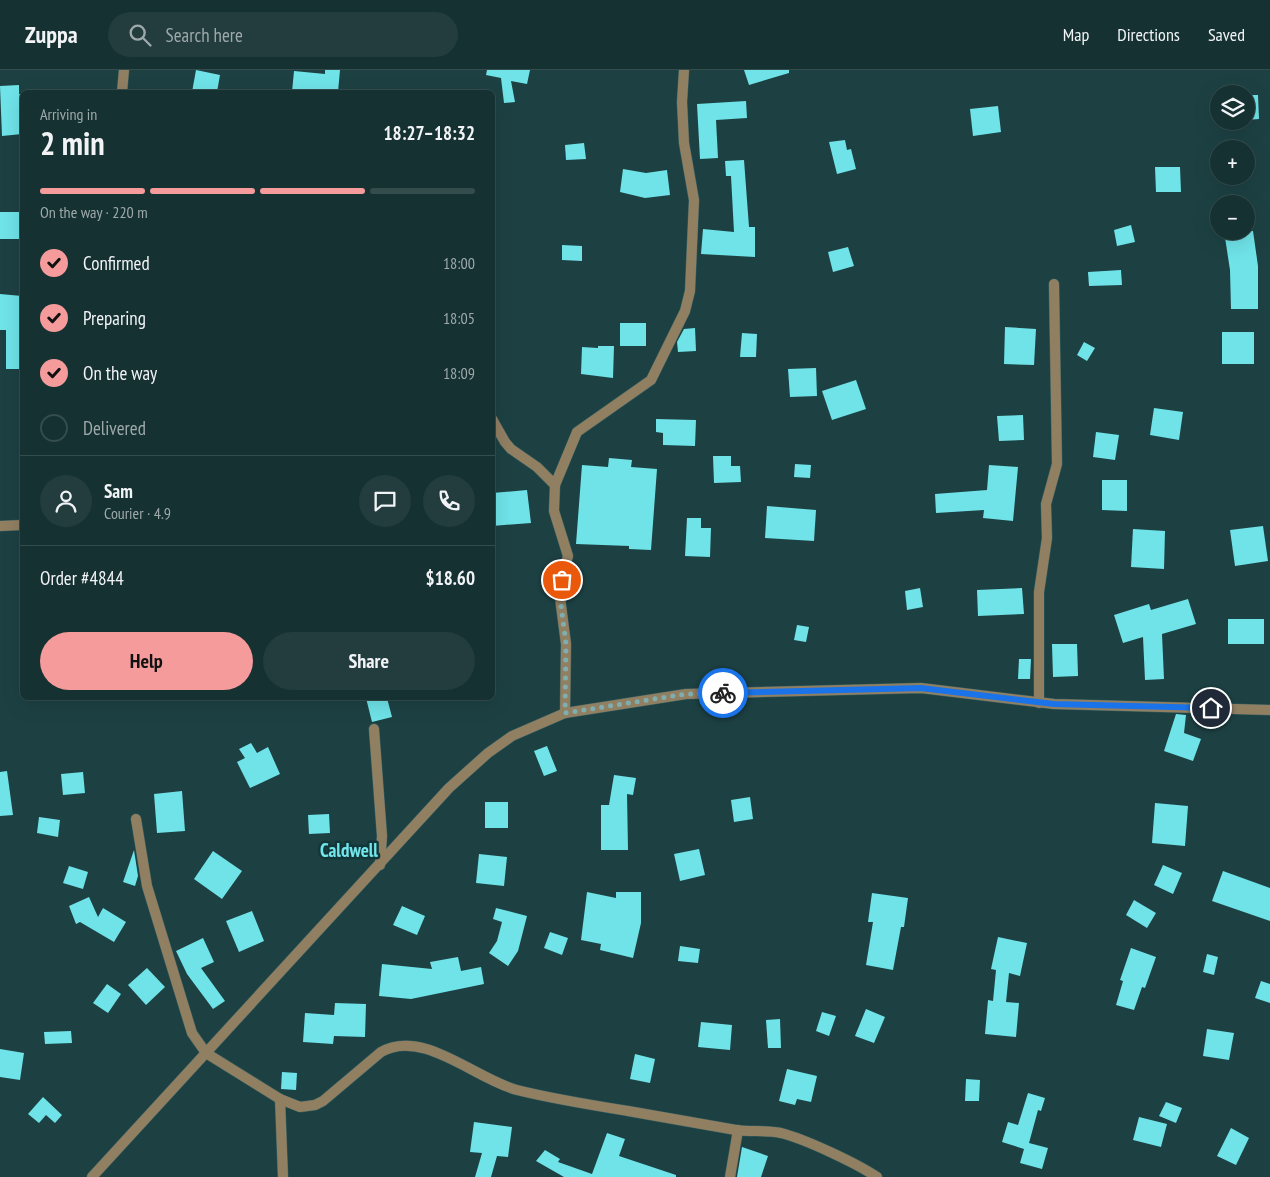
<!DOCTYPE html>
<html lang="en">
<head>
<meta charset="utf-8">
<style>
  body { margin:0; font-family:"PT Sans Narrow",sans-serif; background:#233d3e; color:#f1f3f6; height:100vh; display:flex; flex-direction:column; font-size:19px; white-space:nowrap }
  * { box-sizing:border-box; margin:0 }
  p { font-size:16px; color:#9ea9ac }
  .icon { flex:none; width:28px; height:28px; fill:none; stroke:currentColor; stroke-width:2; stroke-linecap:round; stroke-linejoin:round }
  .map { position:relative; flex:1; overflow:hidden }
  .drawer { position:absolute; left:20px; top:20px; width:475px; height:610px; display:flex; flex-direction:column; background:#163132; border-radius:8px; box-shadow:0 5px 20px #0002,0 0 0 1px #354c4d }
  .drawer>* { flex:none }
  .tools { position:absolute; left:1210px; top:15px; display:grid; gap:10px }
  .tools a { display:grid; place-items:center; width:45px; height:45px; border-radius:50%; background:#163132; box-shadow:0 5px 20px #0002,0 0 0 1px #354c4d; font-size:25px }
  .pin { position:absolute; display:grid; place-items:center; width:42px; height:42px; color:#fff; margin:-21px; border:2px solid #fff; border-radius:50%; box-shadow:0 1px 5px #0007 }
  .courier { position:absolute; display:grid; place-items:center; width:50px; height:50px; margin:-25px; border:4px solid #1a73e8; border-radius:50%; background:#fff; color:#222; box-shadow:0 1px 6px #0007 }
  .headline em { font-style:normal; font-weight:700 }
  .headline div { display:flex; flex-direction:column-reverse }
  .headline { display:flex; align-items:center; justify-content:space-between; height:85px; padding:0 20px }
  h1 { font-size:32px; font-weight:700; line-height:38px }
  .bar { display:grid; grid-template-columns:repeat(4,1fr); gap:8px 5px; align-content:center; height:60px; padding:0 20px }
  .bar i { height:6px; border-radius:4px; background:#354c4d }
  .bar .current { background:#f59b9b }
  .bar p { grid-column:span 4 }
  .line { display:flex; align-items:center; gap:12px; padding:0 20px; border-top:1px solid #354c4d }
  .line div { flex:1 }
  .round { display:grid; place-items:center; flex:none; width:52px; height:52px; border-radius:26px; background:#233d3e }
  ol { padding:0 20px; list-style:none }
  li { display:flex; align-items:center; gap:15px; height:55px }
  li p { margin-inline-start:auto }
  li .icon { padding:5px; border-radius:50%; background:#f59b9b; color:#111; stroke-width:4 }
  li:last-child { color:#9ea9ac }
  li i { width:28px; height:28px; border:2px solid #354c4d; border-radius:50% }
  .cta { display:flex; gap:10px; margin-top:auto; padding:10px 20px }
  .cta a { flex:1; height:58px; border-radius:30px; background:#f59b9b; color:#111; font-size:20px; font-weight:700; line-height:58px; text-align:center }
  .cta a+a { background:#233d3e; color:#f1f3f6 }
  header { display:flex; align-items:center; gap:30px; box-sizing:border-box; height:70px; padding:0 25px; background:#163132; border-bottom:1px solid #354c4d }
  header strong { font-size:24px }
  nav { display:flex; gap:28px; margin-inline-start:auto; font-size:18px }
  .search { width:350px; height:45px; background:#233d3e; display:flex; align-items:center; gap:12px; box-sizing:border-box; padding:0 18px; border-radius:28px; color:#9ea9ac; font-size:19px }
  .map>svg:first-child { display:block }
</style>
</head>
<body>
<header>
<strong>Zuppa</strong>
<div class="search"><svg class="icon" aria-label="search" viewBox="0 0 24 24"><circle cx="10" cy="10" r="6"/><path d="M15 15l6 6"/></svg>Search here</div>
<nav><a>Map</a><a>Directions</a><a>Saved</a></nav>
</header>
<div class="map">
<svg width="1270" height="1107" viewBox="0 0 1270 1107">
  <rect width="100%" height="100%" fill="#1d4143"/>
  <g fill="#6fe3e8">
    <path d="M196,0L220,5L217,22H192Z"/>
    <path d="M325,0H340L338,22H292L294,1L325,4Z"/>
    <path d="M487,0H530L527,14L511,11L515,32L504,33L501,8L486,5Z"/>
    <path d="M744,0H789V3L749,15Z"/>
    <path d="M19,15V24H22V64L2,66L0,16Z"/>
    <path d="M1246,25H1258L1259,49L1246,50Z"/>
    <path d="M746,31L747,48L716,50L718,88L700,89L697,34Z"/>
    <path d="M998,36L1001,62L973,66L970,39Z"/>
    <path d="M845,70L847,80L851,79L856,99L837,104L829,72Z"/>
    <path d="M584,73L586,89L566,90L565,75Z"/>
    <path d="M744,90L749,157H755V187L701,184L703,159L734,162L731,106H726L725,91Z"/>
    <path d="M1155,97H1180L1181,122H1156Z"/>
    <path d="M623,99L646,103L667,100L670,125L645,128L620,122Z"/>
    <rect x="0" y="142" width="22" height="27"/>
    <path d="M1131,155L1135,172L1117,176L1114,160Z"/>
    <path d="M1224,161H1253L1258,196V239H1231L1230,200Z"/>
    <path d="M562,175L582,176V191L562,190Z"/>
    <path d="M848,177L854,196L833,202L828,182Z"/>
    <path d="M1121,200L1122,215L1089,216L1088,202Z"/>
    <path d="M0,224L22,226V299H6V260H0Z"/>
    <rect x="620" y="253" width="26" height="23"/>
    <path d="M1005,257L1036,259L1034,295L1004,294Z"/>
    <path d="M695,258L696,281L678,282L677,272L684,259Z"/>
    <rect x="1222" y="262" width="32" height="32"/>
    <path d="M742,263L757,264L756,287H740Z"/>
    <path d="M1084,272L1095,278L1087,291L1077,285Z"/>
    <path d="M598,276H614L613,308L581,304L582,277L598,278Z"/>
    <path d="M816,298L817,326L790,327L788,299Z"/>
    <path d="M856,310L866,339L832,350L822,321Z"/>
    <path d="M1154,338L1183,342L1179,370L1150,365Z"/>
    <path d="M1023,345L1024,370L999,371L997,346Z"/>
    <path d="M656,349L696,350L695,376L663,375V363L656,362Z"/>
    <path d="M1096,362L1119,365L1115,390L1093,387Z"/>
    <path d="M713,386H731V396H740L741,412L714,413Z"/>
    <path d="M609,388L632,390L631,397L657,399L651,480L629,479V476L576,474L582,395L608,397Z"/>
    <path d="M795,394L811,395L810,408L794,407Z"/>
    <path d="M989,395L1018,397L1013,451L983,448L984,440L936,443L935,424L987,420Z"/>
    <path d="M1102,410H1127V441L1102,440Z"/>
    <path d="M527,420L531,453L492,456V423Z"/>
    <path d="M767,436L816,440L814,471L765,468Z"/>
    <path d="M687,448H701V458H711L710,487L685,486Z"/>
    <path d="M1263,456L1268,491L1235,496L1230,460Z"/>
    <path d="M1133,459L1165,461L1164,499L1131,497Z"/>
    <path d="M920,518L923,537L907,540L905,521Z"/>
    <path d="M1022,518L1024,544L978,546L977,520Z"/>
    <path d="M1188,529L1196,554L1162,564L1164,609L1145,610L1143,567L1123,573L1114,545L1149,534L1151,540Z"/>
    <rect x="1228" y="549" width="36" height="25"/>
    <path d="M797,555L809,557L806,572L794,570Z"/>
    <path d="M1052,574H1077L1078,606L1053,607Z"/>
    <path d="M1019,589H1031L1030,609H1018Z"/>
    <path d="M366,628H387L392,647L372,652Z"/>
    <path d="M1176,644L1186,645L1184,663L1201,669L1193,691L1164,681Z"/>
    <path d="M251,673L257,683L268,677L280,704L250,718L237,692L245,688L239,679Z"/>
    <path d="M547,676L557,701L544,706L534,681Z"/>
    <path d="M7,701L13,745L0,746V702Z"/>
    <path d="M83,702L85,723L63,725L61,704Z"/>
    <path d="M614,705L636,708L633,725L627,724L628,780H601V735H609Z"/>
    <path d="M182,721L185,761L157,763L154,724Z"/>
    <path d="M750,727L753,749L734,752L731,730Z"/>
    <rect x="485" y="732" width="23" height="26"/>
    <path d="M1155,733L1188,736L1185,776L1152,773Z"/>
    <path d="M329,744L330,763L309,764L308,745Z"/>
    <path d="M39,747L60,750L58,767L37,763Z"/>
    <path d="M699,779L705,805L680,811L674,784Z"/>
    <path d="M134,780L138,806L135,816L123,812Z"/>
    <path d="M213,781L242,801L222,829L194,809Z"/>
    <path d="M479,784L507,787L504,816L476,813Z"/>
    <path d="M1163,795L1182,803L1173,824L1154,815Z"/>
    <path d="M69,796L88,802L83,819L63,813Z"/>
    <path d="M1223,801L1270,818V851L1212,831Z"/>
    <path d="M587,822L616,828V822H641V853L633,888L600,880L601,874L581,870Z"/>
    <path d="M872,823L908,828L904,857H901L893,900L866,895L873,852H868Z"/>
    <path d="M89,827L98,847L103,838L126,852L114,872L80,852L76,854L69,836Z"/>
    <path d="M1134,830L1156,843L1147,858L1126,845Z"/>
    <path d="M402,836L425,846L417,865L393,855Z"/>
    <path d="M496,838L527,846L518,881L508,896L489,883L497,871L502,852L493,849Z"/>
    <path d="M252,841L264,871L239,882L226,851Z"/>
    <path d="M550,862L568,868L562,885L544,878Z"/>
    <path d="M998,867L1027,873L1020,906L1009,903L1006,932L1019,933L1016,967L985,964L988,930L993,931L996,900L991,899Z"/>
    <path d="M203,868L214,892L201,898L225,931L213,939L187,904L176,881Z"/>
    <path d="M680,876L700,879L698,893L678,891Z"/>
    <path d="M1131,878L1156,887L1145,918L1142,917L1134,940L1116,935L1123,911L1120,910Z"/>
    <path d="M1207,884L1218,887L1214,905L1203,902Z"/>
    <path d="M458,887L461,901L481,897L484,914L411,929L379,926L382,894L432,899L430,892Z"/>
    <path d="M147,898L165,917L146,935L128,915Z"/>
    <path d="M1261,911L1270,914V933L1255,928Z"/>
    <path d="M107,914L121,924L108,943L93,933Z"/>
    <path d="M335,933L366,934L365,967L334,966L333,974L303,972L305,943L334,945Z"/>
    <path d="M866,939L885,947L874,973L855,966Z"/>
    <path d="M822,942L836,946L829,966L816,961Z"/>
    <path d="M780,949L781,978H768L766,950Z"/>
    <path d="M701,952L732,955L730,980L698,977Z"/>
    <path d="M1207,959L1234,963L1229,990L1203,986Z"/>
    <path d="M71,961L72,973L45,974L44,962Z"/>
    <path d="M0,979L24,983L20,1010L0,1007Z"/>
    <path d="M635,984L655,989L650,1013L630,1009Z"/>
    <path d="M787,999L817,1006L811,1032L797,1029L795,1035L779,1031Z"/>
    <path d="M282,1002L297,1003L296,1020L281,1019Z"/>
    <path d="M966,1009L980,1010L979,1031H965Z"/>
    <path d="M1028,1023L1045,1028L1041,1041L1038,1040L1029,1073L1048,1078L1042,1099L1020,1093L1024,1079L1002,1072L1008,1052L1018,1055Z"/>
    <path d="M43,1027L62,1045L55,1053L46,1045L39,1053L28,1044Z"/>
    <path d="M1166,1032L1182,1038L1176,1053L1159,1046Z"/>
    <path d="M1139,1047L1167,1054L1161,1077L1133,1070Z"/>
    <path d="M474,1052L512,1057L508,1087L497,1086L491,1107H475L482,1083L470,1082Z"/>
    <path d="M1231,1058L1249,1068L1236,1095L1217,1086Z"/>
    <path d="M607,1063L625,1069L619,1086L676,1105V1107H564L536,1091L545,1080L560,1089L558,1092L592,1104Z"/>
    <path d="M742,1077L768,1086L761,1107H737Z"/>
  </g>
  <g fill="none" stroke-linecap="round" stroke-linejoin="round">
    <g stroke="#385f61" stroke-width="11">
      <g id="street">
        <path d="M122,22L124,0"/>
        <path d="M492,349L505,372L511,379L537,397L555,415"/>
        <path d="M0,456L22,455"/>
        <path d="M1039,633V522L1047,468L1046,434L1057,394L1054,214"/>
        <path d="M565,643L566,574L559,520L568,486L554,441L555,415L577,362L651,310L685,241L690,221L694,130L684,73L682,32L684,0"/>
        <path d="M374,659L382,766L380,795"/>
        <path d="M136,749L147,816L192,963L206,983L280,1029L300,1037L315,1035L323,1031L381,982C423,958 475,1009 517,1020C553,1029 591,1035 628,1041C664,1047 700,1054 736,1060C750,1062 767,1060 781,1063C805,1069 856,1093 877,1107"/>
        <path d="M280,1029L283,1107"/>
        <path d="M92,1107L449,718L488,683L512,666L565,643L686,624L921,618L1054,634L1270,640"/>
        <path d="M730,1107L738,1060"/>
      </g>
    </g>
    <use href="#street" stroke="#917f62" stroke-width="10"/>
  </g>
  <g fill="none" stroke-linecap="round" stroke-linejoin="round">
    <path stroke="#7faeb0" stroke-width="5" stroke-dasharray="0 9" d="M562,510L559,520L566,574L565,643L686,624L723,623"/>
    <path stroke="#1a73e8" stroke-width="6" d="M723,623L921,618L1054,634L1211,638"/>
  </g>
  <g text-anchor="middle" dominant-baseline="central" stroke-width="5" stroke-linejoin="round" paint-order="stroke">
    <g font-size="19" font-weight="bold" fill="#73e6ec" stroke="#113739">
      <text x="349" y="780">Caldwell</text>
    </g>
  </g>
</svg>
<div class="tools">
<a><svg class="icon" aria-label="layers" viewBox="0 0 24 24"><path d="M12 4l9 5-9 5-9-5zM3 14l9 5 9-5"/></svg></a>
<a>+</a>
<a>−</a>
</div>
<div class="pin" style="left:562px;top:510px;background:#ea580c"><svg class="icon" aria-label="bag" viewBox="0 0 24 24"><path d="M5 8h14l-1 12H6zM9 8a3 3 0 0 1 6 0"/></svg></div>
<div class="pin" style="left:1211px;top:638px;background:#1f2937"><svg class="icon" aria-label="home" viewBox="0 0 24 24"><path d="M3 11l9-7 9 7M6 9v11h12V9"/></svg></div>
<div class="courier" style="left:723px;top:623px"><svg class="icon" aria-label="bike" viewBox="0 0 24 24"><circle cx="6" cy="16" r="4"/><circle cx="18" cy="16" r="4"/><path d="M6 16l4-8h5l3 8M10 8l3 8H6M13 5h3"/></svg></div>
<section class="drawer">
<div class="headline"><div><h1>2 min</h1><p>Arriving in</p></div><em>18:27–18:32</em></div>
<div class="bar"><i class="current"></i><i class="current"></i><i class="current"></i><i></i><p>On the way · 220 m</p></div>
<ol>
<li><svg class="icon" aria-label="check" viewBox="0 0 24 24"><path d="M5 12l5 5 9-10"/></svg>Confirmed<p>18:00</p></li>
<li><svg class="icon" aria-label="check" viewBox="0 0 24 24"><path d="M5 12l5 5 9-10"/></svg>Preparing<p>18:05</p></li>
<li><svg class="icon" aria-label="check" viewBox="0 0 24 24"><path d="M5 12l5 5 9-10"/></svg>On the way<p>18:09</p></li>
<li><i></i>Delivered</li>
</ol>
<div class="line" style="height:90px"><a class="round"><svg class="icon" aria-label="person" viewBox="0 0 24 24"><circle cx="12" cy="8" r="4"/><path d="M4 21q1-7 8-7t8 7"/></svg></a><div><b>Sam</b><p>Courier · 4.9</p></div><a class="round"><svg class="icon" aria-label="chat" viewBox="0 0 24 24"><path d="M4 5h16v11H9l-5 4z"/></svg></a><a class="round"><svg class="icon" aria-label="phone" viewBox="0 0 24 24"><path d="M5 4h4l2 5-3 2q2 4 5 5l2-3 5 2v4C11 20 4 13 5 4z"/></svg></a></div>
<div class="line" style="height:65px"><div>Order #4844</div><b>$18.60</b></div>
<div class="cta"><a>Help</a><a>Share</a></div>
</section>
</div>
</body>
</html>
